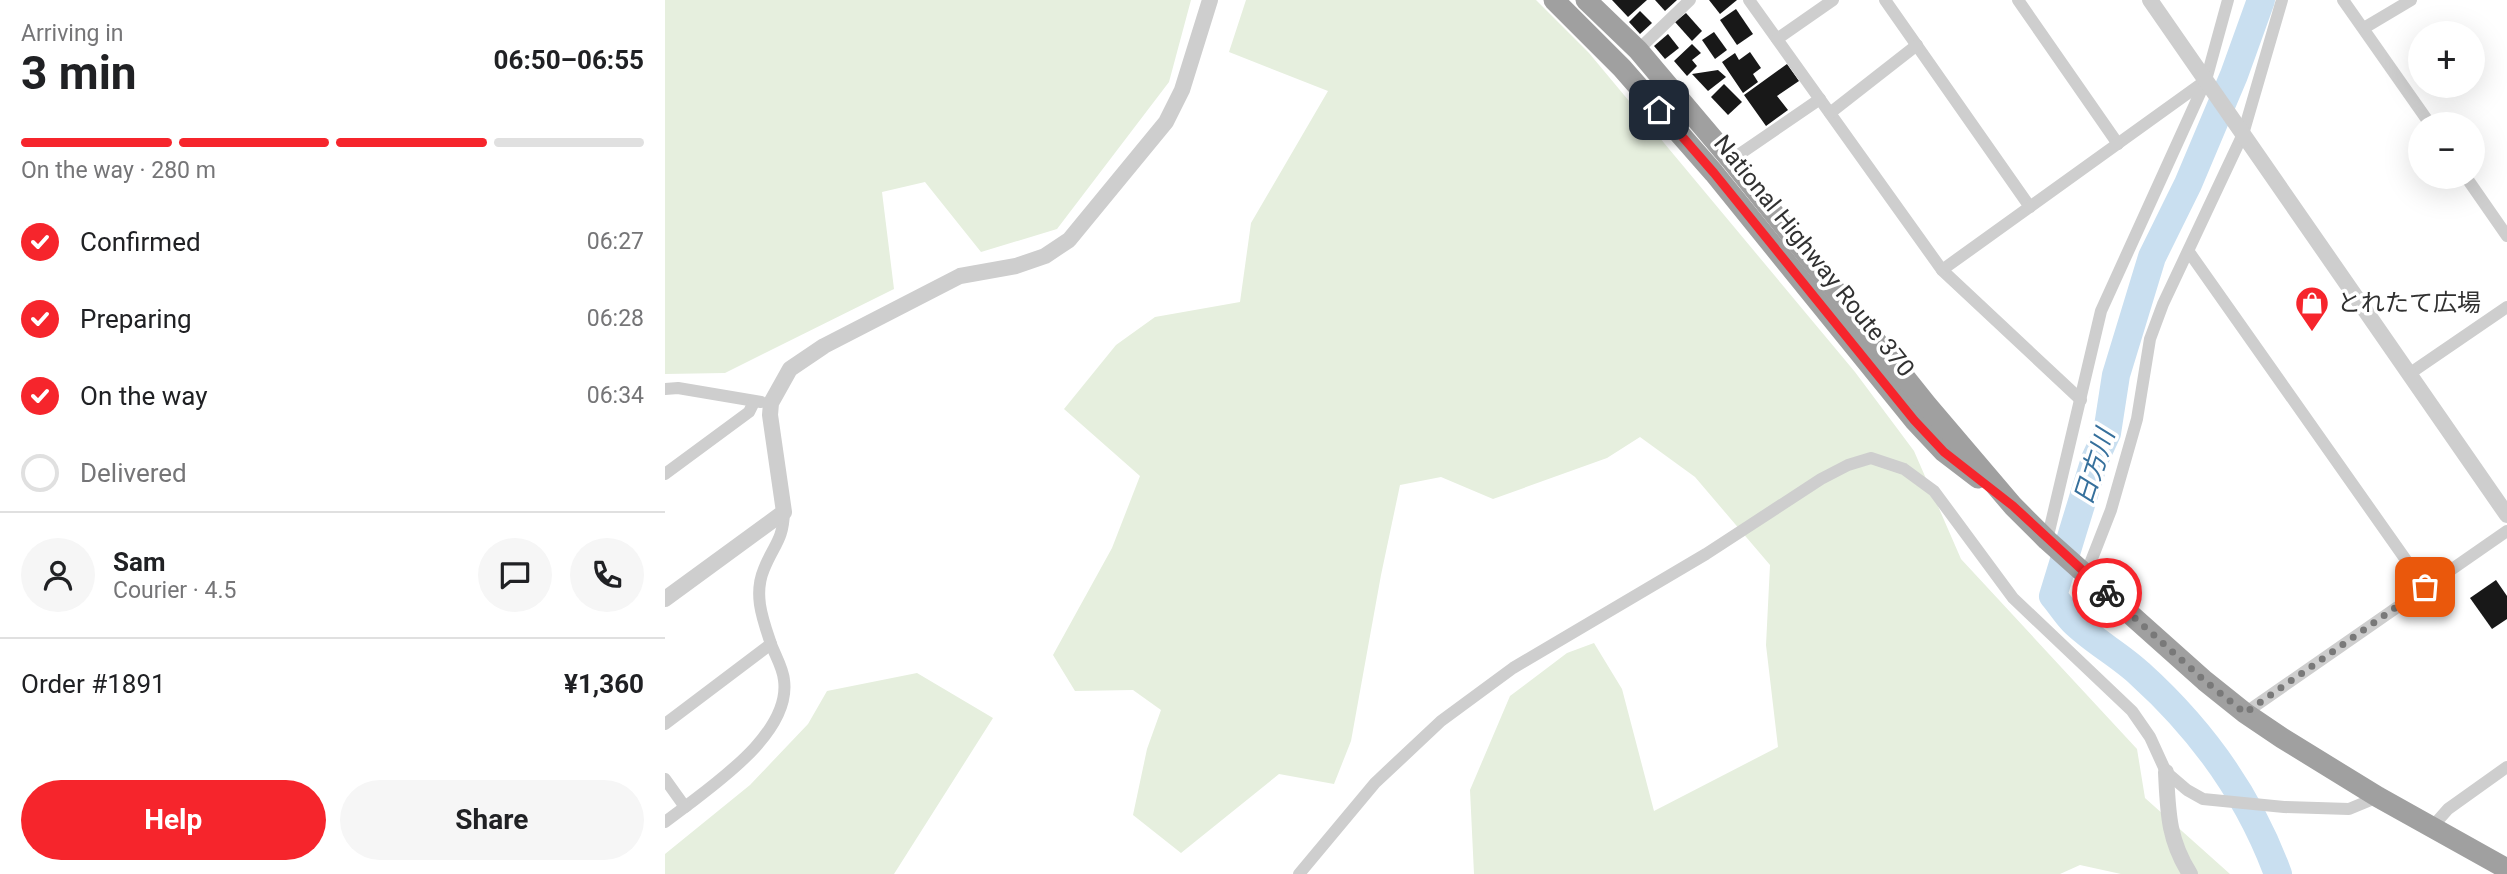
<!DOCTYPE html>
<html lang="en">
<head>
<meta charset="utf-8">
<style>
  body { margin:0; font-family:Roboto,"Noto Sans JP",sans-serif; background:#f6f6f6; color:#202124; height:100vh; display:flex; flex-direction:column; font-size:26px; white-space:nowrap }
  * { box-sizing:border-box; margin:0 }
  p { font-size:23px; color:#757577 }
  .icon { flex:none; width:38px; height:38px; fill:none; stroke:currentColor; stroke-width:2; stroke-linecap:round; stroke-linejoin:round }
  .map { position:relative; flex:1; overflow:hidden }
  .drawer { display:flex; flex-direction:column; background:#fff; width:665px }
  .drawer>* { flex:none }
  .tools { position:absolute; left:1743px; top:21px; display:grid; gap:14px }
  .tools a { display:grid; place-items:center; width:77px; height:77px; border-radius:50%; background:#fff; box-shadow:0 7px 28px #0002; font-size:35px }
  .pin { position:absolute; display:grid; place-items:center; width:60px; height:60px; color:#fff; margin:-30px; border-radius:14px; box-shadow:0 4px 10px #0006 }
  .courier { position:absolute; display:grid; place-items:center; width:70px; height:70px; margin:-35px; border:5px solid #f6252c; border-radius:50%; background:#fff; color:#222; box-shadow:0 2px 9px #0007 }
  .head em { font-style:normal; font-weight:700 }
  .head div { display:flex; flex-direction:column-reverse }
  .head { display:flex; align-items:center; justify-content:space-between; height:119px; padding:0 21px }
  h1 { font-size:46px; font-weight:700; line-height:52px }
  .bar { display:grid; grid-template-columns:repeat(4,1fr); gap:10px 7px; align-content:center; height:84px; padding:0 21px }
  .bar i { height:9px; border-radius:5px; background:#e0e0e0 }
  .bar .active { background:#f6252c }
  .bar p { grid-column:span 4 }
  .line { display:flex; align-items:center; gap:18px; padding:0 21px; border-top:2px solid #e0e0e0 }
  .line div { flex:1 }
  .round { display:grid; place-items:center; flex:none; width:74px; height:74px; border-radius:37px; background:#f6f6f6 }
  ol { padding:0 21px; list-style:none }
  li { display:flex; align-items:center; gap:21px; height:77px }
  li p { margin-inline-start:auto }
  li .icon { padding:7px; border-radius:50%; background:#f6252c; color:#fff; stroke-width:4 }
  li:last-child { color:#757577 }
  li i { width:38px; height:38px; border:4px solid #e0e0e0; border-radius:50% }
  .action { display:flex; gap:14px; margin-top:auto; padding:14px 21px }
  .action a { flex:1; height:80px; border-radius:42px; background:#f6252c; color:#fff; font-size:28px; font-weight:700; line-height:80px; text-align:center }
  .action a+a { background:#f6f6f6; color:#202124 }
  main { display:flex; flex:1; min-height:0 }
  .map>svg:first-child { display:block }
</style>
</head>
<body>
<main>
<section class="drawer">
<div class="head"><div><h1>3 min</h1><p>Arriving in</p></div><em>06:50–06:55</em></div>
<div class="bar"><i class="active"></i><i class="active"></i><i class="active"></i><i></i><p>On the way · 280 m</p></div>
<ol>
<li><svg class="icon" aria-label="check" viewBox="0 0 24 24"><path d="M5 12l5 5 9-10"/></svg>Confirmed<p>06:27</p></li>
<li><svg class="icon" aria-label="check" viewBox="0 0 24 24"><path d="M5 12l5 5 9-10"/></svg>Preparing<p>06:28</p></li>
<li><svg class="icon" aria-label="check" viewBox="0 0 24 24"><path d="M5 12l5 5 9-10"/></svg>On the way<p>06:34</p></li>
<li><i></i>Delivered</li>
</ol>
<div class="line" style="height:126px"><a class="round"><svg class="icon" aria-label="person" viewBox="0 0 24 24"><circle cx="12" cy="8" r="4"/><path d="M4 21q1-7 8-7t8 7"/></svg></a><div><b>Sam</b><p>Courier · 4.5</p></div><a class="round"><svg class="icon" aria-label="chat" viewBox="0 0 24 24"><path d="M4 5h16v11H9l-5 4z"/></svg></a><a class="round"><svg class="icon" aria-label="phone" viewBox="0 0 24 24"><path d="M5 4h4l2 5-3 2q2 4 5 5l2-3 5 2v4C11 20 4 13 5 4z"/></svg></a></div>
<div class="line" style="height:91px"><div>Order #1891</div><b>¥1,360</b></div>
<div class="action"><a>Help</a><a>Share</a></div>
</section>
<div class="map">
<svg width="1842" height="874" viewBox="0 0 1842 874">
  <rect width="100%" height="100%" fill="#fff"/>
  <g fill="#e6efde">
    <path d="M0,0H526L504,82L392,229L316,252L260,182L217,192L229,289L60,373L0,374Z"/>
    <path d="M581,0H871L924,53L1190,372L1249,451L1296,559L1472,749L1480,798L1565,874H1456L1415,865L1395,874H809L805,790L845,696L902,653L929,643L957,689L989,811L1113,747L1101,645L1105,565L1030,477L975,437L942,458L828,499L776,477L735,485L716,575L686,741L669,784L614,774L516,853L468,815L482,749L496,710L468,690L410,691L388,655L447,548L475,476L399,409L451,345L490,317L575,302L586,223L663,91L564,52Z"/>
    <path d="M252,673L328,718L229,874H0V854L85,785L143,724L162,691Z"/>
  </g>
  <g fill="none" stroke-linecap="round" stroke-linejoin="round">
    <path stroke="#c9dff0" stroke-width="28" d="M1596,0L1569,75L1523,184L1487,257L1451,375L1442,433L1430,459L1388,596C1395,604 1401,614 1408,621C1428,641 1455,655 1475,674C1538,731 1584,795 1613,874"/>
  </g>
  <g fill="#181818">
    <path d="M947,0H982L963,17Z"/>
    <path d="M990,0H1012L1000,11Z"/>
    <path d="M1044,0H1072L1055,14Z"/>
    <path d="M1071,9L1088,34L1072,45L1055,20Z"/>
    <path d="M975,11L987,23L975,34L964,22Z"/>
    <path d="M1021,13L1037,31L1027,41L1010,22Z"/>
    <path d="M1049,32L1062,50L1050,59L1037,40Z"/>
    <path d="M1003,34L1014,48L1000,59L989,46Z"/>
    <path d="M1027,44L1036,53L1027,60L1032,66L1022,76L1009,61Z"/>
    <path d="M1085,52L1096,68L1088,74L1093,82L1078,93L1057,62L1070,53L1074,60Z"/>
    <path d="M1122,64L1134,81L1112,96L1123,110L1101,126L1079,95Z"/>
    <path d="M1053,70L1061,77L1043,91L1027,74Z"/>
    <path d="M1059,84L1077,102L1063,115L1046,97Z"/>
    <path d="M1831,580L1842,596V619L1827,629L1805,598Z"/>
  </g>
  <g fill="none" stroke-linecap="round" stroke-linejoin="round">
    <g stroke="#cecece" stroke-width="12">
      <path d="M1084,0L1277,270L1416,400"/>
      <path d="M1220,0L1365,207"/>
      <path d="M1353,0L1453,144"/>
      <path d="M1678,0L1765,124"/>
      <path d="M1699,28L1746,0"/>
      <path d="M1112,39L1168,0"/>
      <path d="M973,50L1025,0"/>
      <path d="M1165,113L1252,45"/>
      <path d="M1066,160L1155,99"/>
      <path d="M1801,177L1842,236"/>
      <path d="M1524,252L1760,587"/>
      <path d="M1277,270L1540,81"/>
      <path d="M1744,374L1842,307"/>
      <path d="M0,389L13,388L96,402"/>
      <path d="M0,474L84,412L89,402"/>
      <path d="M1382,540L1436,311L1541,80L1563,0"/>
      <path d="M1421,574L1446,510L1472,419L1485,339L1498,304L1578,134L1617,0"/>
      <path d="M1580,713L1842,531"/>
      <path d="M0,724L106,644C98,620 88,595 99,569C109,544 118,541 119,512"/>
      <path d="M0,779L20,807C55,780 126,731 119,680C118,668 110,655 106,644"/>
      <path d="M0,822L20,807"/>
      <path d="M1768,826L1783,809L1842,767"/>
      <path d="M634,874L710,783L776,721L848,668L1041,554L1156,479L1183,465L1206,458L1239,469L1269,491L1348,598L1467,711L1485,737L1501,772L1522,790L1538,799L1619,807L1684,809L1713,797"/>
    </g>
    <g stroke="#cecece" stroke-width="16">
      <path d="M1485,0L1842,515"/>
      <path d="M0,599L119,512L105,415L106,403L125,369L159,346L295,276L351,266L380,256L404,240L501,122L517,90L545,0"/>
      <path d="M1501,772C1503,812 1503,839 1525,874"/>
    </g>
    <g stroke="#a0a0a0" stroke-width="21">
      <path d="M889,0L957,68L1049,173L1249,420L1279,452L1313,478"/>
      <path d="M921,0L973,50L1066,160L1262,405L1348,506L1382,540L1540,681L1580,713L1617,738L1713,797L1842,869"/>
    </g>
  </g>
  <g fill="none" stroke-linecap="round" stroke-linejoin="round">
    <path stroke="#797979" stroke-width="7" stroke-dasharray="0 12.6" d="M1442,593L1540,681L1580,713L1760,587"/>
    <path stroke="#f6252c" stroke-width="9" d="M994,110L1049,173L1249,420L1279,452L1348,506L1442,593"/>
  </g>
  <defs>
    <g id="shop-pin" transform="scale(1.75)"><path d="M0 17L-7.5 6A9.5 9.5 0 1 1 7.5 6Z" fill="#f6252c" stroke="#fff"/><path d="M-5-2.5h2.3a2.7 3.5 0 0 1 5.4 0H5L5.5 6h-11ZM-1.5-2.5h3a1.5 2.3 0 0 0-3 0Z" fill="#fff"/></g>
  </defs>
  <g fill-rule="evenodd">
    <use href="#shop-pin" x="1647" y="303"/>
  </g>
  <g text-anchor="middle" dominant-baseline="central" stroke-width="7" stroke-linejoin="round" paint-order="stroke">
    <g font-size="24" fill="#313131" stroke="#fff">
      <text transform="translate(1149 256) rotate(51)">National Highway Route 370</text>
    </g>
    <g font-size="24" fill="#313131" stroke="#fff" text-anchor="start">
      <text x="1672" y="303">とれたて広場</text>
    </g>
    <g font-size="26" font-style="italic" fill="#36709c" stroke="#fff">
      <text transform="translate(1429 467) rotate(-72)">日方川</text>
    </g>
  </g>
</svg>
<div class="tools">
<a>+</a>
<a>−</a>
</div>
<div class="pin" style="left:1760px;top:587px;background:#ea580c"><svg class="icon" aria-label="bag" viewBox="0 0 24 24"><path d="M5 8h14l-1 12H6zM9 8a3 3 0 0 1 6 0"/></svg></div>
<div class="pin" style="left:994px;top:110px;background:#1f2937"><svg class="icon" aria-label="home" viewBox="0 0 24 24"><path d="M3 11l9-7 9 7M6 9v11h12V9"/></svg></div>
<div class="courier" style="left:1442px;top:593px"><svg class="icon" aria-label="bike" viewBox="0 0 24 24"><circle cx="6" cy="16" r="4"/><circle cx="18" cy="16" r="4"/><path d="M6 16l4-8h5l3 8M10 8l3 8H6M13 5h3"/></svg></div>
</div>
</main>
</body>
</html>
